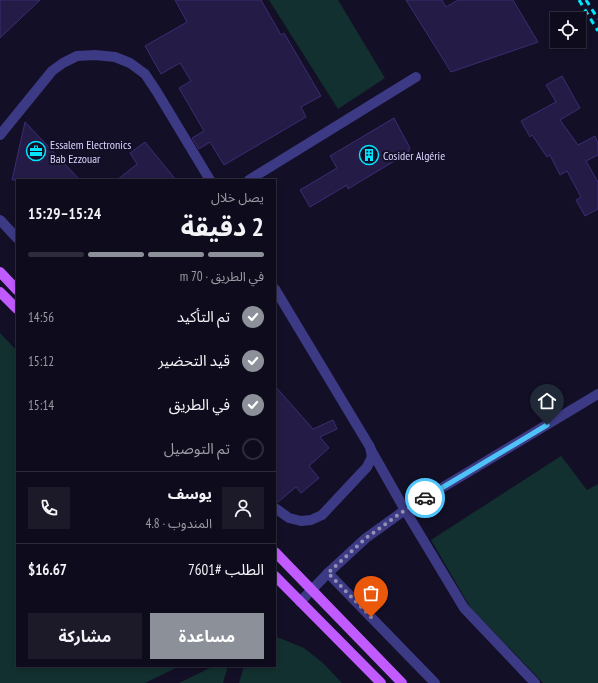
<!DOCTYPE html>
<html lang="ar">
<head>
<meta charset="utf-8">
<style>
  body { margin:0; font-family:"PT Sans Narrow","Noto Sans Arabic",sans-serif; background:#1c1929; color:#f1f3f6; direction:rtl; height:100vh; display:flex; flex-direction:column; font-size:15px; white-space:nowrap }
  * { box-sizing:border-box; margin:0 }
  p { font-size:13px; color:#9b9ba3 }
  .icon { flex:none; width:22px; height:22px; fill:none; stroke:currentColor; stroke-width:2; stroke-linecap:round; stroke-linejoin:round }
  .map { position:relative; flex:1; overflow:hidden; direction:ltr }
  .panel { position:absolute; left:16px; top:179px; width:260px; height:488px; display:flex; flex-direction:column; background:#0e0b1c; border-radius:0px; box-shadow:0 2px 6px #0003,0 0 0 1px #2e2b3b; direction:rtl }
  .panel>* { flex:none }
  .controls { position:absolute; left:550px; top:12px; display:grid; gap:8px }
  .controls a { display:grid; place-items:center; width:36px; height:36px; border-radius:0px; background:#0e0b1c; box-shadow:0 2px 6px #0003,0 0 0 1px #2e2b3b; font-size:20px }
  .pin { position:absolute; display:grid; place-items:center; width:34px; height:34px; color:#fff; margin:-41px -17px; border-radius:50% 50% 50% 0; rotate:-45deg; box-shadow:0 0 4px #0007 }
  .pin .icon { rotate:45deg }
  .courier { position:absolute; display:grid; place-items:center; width:40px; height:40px; margin:-20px; border:3px solid #4fc3f7; border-radius:50%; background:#fff; color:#222; box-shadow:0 1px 5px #0007 }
  .summary em { font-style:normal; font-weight:700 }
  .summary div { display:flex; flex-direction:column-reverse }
  .summary { display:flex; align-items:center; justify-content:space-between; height:68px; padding:0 12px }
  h1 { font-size:26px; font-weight:700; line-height:30px }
  .bar { display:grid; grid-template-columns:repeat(4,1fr); gap:6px 4px; align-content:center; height:48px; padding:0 12px }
  .bar i { height:5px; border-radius:3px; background:#2e2b3b }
  .bar .selected { background:#8c9099 }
  .bar p { grid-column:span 4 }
  .line { display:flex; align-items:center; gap:10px; padding:0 12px; border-top:1px solid #2e2b3b }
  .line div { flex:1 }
  .round { display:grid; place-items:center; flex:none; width:42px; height:42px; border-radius:0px; background:#1c1929 }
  ol { padding:0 12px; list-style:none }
  li { display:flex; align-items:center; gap:12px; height:44px }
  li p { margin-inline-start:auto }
  li .icon { padding:4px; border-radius:50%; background:#8c9099; color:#fff; stroke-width:4 }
  li:last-child { color:#9b9ba3 }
  li i { width:22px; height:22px; border:2px solid #2e2b3b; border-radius:50% }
  .cta { display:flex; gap:8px; margin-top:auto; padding:8px 12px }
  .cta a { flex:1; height:46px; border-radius:0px; background:#8c9099; color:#fff; font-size:16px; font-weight:700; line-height:46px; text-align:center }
  .cta a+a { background:#1c1929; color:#f1f3f6 }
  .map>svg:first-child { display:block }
</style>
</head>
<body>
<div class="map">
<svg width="598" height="683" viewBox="0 0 598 683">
  <rect width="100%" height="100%" fill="#130f26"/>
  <g fill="#12302f">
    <path d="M269,0H338L385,78L338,109Z"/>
    <path d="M0,333L17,351V666H180L145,683H0Z"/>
    <path d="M561,456L587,490L598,484V683H543L470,607L431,540Z"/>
    <path d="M275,637H277L304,648L323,663L342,683H239L244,666H275Z"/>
    <path d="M214,666H228L223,683H179Z"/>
  </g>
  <g fill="#241b47" stroke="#3b2d73">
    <path d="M0,0H40L0,38Z"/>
    <path d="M175,0H261L281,35L284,33L321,96L301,107L306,117L224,165L210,142L199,149L192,138L204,131L179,88L191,81L180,63L161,74L145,46L187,22Z"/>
    <path d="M406,0H442L446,7L458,0H513L538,42L451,72Z"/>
    <path d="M562,76L580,108L560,120L578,145L595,136L598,143V155L586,161L598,182V209L585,216L576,200L581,197L567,171L560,175L550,155L547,157L532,135L530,137L521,121L556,102L546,85Z"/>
    <path d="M394,118L410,148L408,153L361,181L348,189L347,185L310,207L300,190L337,168L330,156Z"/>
    <path d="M25,122L80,180H12Z"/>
    <path d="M145,142L176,180H117L137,164L130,153Z"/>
    <path d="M275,386L313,429L333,420L337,429L320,437L329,448L309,466L319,478L301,493L296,487L278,502H275Z"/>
  </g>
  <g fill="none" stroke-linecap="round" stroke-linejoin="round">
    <g stroke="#3d3a85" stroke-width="10">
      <path d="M0,135L52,71L63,63L77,56L95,55L115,57L130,63L145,74L157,92L210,180"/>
      <path d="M249,180L416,77"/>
      <path d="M0,220L17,238"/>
      <path d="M275,289L370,447L372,457L367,467L322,515L311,520L301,521L289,518L275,508"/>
      <path d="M371,450L405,510L464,608L535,683"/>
      <path d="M328,573L435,683"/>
      <path d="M300,602L328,573L366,538L405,510L598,394"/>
    </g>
    <g stroke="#c25bff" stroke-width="10">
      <path d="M0,272L17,290"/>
      <path d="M0,292L17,309"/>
      <path d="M275,552L402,683"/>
      <path d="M275,576L381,683"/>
    </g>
    <g stroke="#00e5ff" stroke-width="3" stroke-dasharray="6 5" stroke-linecap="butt">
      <path d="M579,0L598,31"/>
      <path d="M586,0L598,19"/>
    </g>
  </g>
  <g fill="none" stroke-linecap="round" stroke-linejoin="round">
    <path stroke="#948fb3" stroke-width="4" stroke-dasharray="0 7.2" d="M371,617L328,573L366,538L405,510L425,498"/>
    <path stroke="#4fc3f7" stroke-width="5" d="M425,498L547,425"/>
  </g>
  <defs>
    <g id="office-ring" transform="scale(1)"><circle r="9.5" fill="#130f26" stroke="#00e5ff" stroke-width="1.5"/><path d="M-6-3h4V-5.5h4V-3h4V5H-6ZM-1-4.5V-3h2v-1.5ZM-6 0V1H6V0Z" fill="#00e5ff"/></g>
    <g id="building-ring" transform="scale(1)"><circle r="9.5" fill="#130f26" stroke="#00e5ff" stroke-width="1.5"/><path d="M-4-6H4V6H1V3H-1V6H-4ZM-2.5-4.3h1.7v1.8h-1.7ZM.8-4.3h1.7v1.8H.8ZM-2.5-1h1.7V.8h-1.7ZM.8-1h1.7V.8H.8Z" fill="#00e5ff"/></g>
  </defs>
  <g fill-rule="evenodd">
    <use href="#office-ring" x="36" y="151"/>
    <use href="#building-ring" x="369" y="155"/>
  </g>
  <g text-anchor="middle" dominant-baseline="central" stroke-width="4" stroke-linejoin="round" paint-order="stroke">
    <g font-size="12" fill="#d9d4ff" stroke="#130f26" text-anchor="start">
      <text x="50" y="144">Essalem Electronics<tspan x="50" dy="14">Bab Ezzouar</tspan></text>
      <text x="383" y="155">Cosider Algérie</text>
    </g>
  </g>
</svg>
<div class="controls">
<a><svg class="icon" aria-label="locate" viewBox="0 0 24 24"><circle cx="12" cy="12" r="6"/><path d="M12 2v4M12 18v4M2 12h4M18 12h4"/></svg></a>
</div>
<div class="pin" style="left:371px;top:617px;background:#ea580c"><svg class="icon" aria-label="bag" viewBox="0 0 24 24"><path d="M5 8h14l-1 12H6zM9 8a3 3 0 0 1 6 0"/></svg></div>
<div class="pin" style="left:547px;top:425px;background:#1f2937"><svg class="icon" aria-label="home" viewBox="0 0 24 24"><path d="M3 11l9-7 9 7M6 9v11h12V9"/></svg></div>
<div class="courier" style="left:425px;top:498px"><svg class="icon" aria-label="car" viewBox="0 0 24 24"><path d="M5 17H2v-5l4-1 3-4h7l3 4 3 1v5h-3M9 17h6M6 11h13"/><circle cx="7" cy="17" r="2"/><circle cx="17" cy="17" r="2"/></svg></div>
<section class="panel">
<div class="summary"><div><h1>2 دقيقة</h1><p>يصل خلال</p></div><em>15:24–15:29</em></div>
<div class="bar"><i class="selected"></i><i class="selected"></i><i class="selected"></i><i></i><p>في الطريق · 70 m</p></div>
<ol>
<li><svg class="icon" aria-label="check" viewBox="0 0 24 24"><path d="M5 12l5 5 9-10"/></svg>تم التأكيد<p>14:56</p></li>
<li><svg class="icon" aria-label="check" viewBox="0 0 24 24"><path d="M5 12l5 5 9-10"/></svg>قيد التحضير<p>15:12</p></li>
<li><svg class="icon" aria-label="check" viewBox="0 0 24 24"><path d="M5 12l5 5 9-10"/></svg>في الطريق<p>15:14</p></li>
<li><i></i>تم التوصيل</li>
</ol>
<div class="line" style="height:72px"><a class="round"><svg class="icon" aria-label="person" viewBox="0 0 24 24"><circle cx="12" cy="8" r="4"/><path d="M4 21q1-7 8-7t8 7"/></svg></a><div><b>يوسف</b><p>المندوب · 4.8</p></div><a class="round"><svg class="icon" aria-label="phone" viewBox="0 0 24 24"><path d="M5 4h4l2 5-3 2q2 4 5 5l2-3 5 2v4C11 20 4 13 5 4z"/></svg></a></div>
<div class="line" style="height:52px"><div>الطلب #7601</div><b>$16.67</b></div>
<div class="cta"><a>مساعدة</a><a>مشاركة</a></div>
</section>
</div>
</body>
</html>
